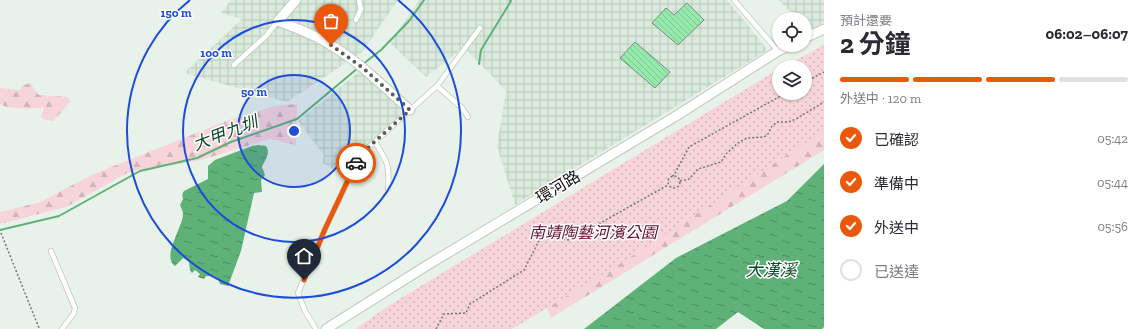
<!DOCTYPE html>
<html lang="zh-TW">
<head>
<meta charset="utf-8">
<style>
  body { margin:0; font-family:"Zilla Slab","Noto Sans TC",serif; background:#f7f7f7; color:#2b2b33; height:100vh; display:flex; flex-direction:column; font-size:15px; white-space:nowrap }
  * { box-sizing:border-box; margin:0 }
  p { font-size:13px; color:#7c7c81 }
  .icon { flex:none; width:22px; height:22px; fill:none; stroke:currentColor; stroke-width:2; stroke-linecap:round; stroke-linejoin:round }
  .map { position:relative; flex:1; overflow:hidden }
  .drawer { display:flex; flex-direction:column; background:#fff; width:320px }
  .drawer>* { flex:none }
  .fabs { position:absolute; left:772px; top:12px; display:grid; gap:8px }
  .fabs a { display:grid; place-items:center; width:40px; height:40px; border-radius:50%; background:#fff; box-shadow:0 1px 3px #0004; font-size:20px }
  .pin { position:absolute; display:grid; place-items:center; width:34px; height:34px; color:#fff; margin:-41px -17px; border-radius:50% 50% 50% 0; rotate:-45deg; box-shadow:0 0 4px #0007 }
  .pin .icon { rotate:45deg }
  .courier { position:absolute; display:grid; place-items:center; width:40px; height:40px; margin:-20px; border:3px solid #ea580c; border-radius:50%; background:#fff; color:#222; box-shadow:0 1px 5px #0007 }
  .overview em { font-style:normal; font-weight:700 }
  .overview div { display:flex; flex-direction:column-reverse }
  .overview { display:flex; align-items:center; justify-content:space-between; height:68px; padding:0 16px }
  h1 { font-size:26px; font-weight:700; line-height:30px }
  .bar { display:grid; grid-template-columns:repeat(4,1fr); gap:6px 4px; align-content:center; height:48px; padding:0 16px }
  .bar i { height:5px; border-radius:3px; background:#e1e1e2 }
  .bar .on { background:#ea580c }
  .bar p { grid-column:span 4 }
  ol { padding:0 16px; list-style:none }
  li { display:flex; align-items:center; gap:12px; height:44px }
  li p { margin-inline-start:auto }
  li .icon { padding:4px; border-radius:50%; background:#ea580c; color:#fff; stroke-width:4 }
  li:last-child { color:#7c7c81 }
  li i { width:22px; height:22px; border:2px solid #e1e1e2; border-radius:50% }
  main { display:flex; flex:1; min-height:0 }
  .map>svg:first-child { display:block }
</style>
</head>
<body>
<main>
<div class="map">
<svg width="824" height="329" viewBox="0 0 824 329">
  <defs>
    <pattern id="industrial-grid" width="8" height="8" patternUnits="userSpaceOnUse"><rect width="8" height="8" fill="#d9eadd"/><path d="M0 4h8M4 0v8" fill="none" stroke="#b9c8bc"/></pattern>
    <pattern id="forest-firs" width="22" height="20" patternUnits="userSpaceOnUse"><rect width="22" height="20" fill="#f6d4d9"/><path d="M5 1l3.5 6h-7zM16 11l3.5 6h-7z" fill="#d2b5b9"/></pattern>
    <pattern id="park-dots" width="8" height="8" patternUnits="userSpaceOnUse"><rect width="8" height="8" fill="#f6d4d9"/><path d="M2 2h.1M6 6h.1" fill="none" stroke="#d2b5b9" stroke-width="1.8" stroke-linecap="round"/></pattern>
    <pattern id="water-ripples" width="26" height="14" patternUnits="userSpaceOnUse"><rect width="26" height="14" fill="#5eb177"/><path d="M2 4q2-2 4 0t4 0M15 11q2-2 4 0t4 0" fill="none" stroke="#4c8f60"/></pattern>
    <pattern id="building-back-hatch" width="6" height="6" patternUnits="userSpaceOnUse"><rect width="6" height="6" fill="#95e9ac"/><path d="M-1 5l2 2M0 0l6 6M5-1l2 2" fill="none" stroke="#7fc793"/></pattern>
  </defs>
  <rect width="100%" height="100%" fill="#e8f2ea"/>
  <g fill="url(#industrial-grid)">
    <path d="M231,0H398L362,52L287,102L184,73L242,19L221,13Z"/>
    <path d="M419,0H727L768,50L515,205L497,146L506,91L464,47L426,77L390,43Z"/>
    <path d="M779,0H824V22L809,30L805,27V19H797Z"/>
    <path d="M360,71L400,106L401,114L366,150L347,178L321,162L324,155L298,121Z"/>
  </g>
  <g fill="url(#forest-firs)">
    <path d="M31,83L34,90L39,95L68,97L71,101L53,121L45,120L41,117L44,107C32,109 11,110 0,104V88L20,90L23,85Z"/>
    <path d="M297,104L296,145L269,139L201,160L129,172L66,207L0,224V212L41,202L89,176L229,120L275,106Z"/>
    <path d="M824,112V150L551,318L541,293Z"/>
  </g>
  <path fill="url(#park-dots)" d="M824,45V131L615,267L512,329H356L388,306L779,69V93H805V67H783Z"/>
  <g fill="url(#water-ripples)">
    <path d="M258,145L266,146C271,153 265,160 262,167L265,175L261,180L262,192L254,193L241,251L228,286L220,284L218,279L214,276H206L204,279L198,277L200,274L195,270L192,273L190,270L189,262L183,258L175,266C161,257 183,227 183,214C183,211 181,208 180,205L183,199C182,196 182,194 184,191L208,179V166L215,160L252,146Z"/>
    <path d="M824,164V327L822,329H764L738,312L716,329H584L676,258L787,201Z"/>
  </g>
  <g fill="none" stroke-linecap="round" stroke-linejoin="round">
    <g stroke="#5eb177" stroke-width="2">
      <path d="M363,64L381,50L409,21L424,0"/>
      <path d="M479,64L481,50L511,1L510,0"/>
      <path d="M0,230L59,216L140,171L197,158L231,142L297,119L358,68"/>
    </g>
  </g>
  <g fill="url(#building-back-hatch)" stroke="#818a83">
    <path d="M687,3L704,20L678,45L652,23L666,8L674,15Z"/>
    <path d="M635,42L670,72L655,88L620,58Z"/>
  </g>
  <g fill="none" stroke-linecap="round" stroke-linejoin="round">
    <g stroke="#bfc9c1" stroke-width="6">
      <g id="service">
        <path d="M734,0L778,51"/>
        <path d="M356,20L361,9L359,0"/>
        <path d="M234,65L266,36L278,21"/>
        <path d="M437,86L462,108L468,117"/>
        <path d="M375,142C387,161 390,165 388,189"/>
        <path d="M51,251L75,308L74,313L62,329"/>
        <path d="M316,329L305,311L298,293L325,229L360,155L437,86L480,28"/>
      </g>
    </g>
    <g stroke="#bfc9c1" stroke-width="11">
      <g id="minor">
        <path d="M296,0L278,21C296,28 313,34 329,44C359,61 384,87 410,110"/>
        <path d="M805,38L824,29"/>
        <path d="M326,329L426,266L676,116L778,51L791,45"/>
      </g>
    </g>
    <g stroke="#737974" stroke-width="1.5" stroke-dasharray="2 2" stroke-linecap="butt">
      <path d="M805,82L824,72"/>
      <circle cx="674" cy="182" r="6"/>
      <path d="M672,176L674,175L689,147L786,93"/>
      <path d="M680,181L689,179L698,169L721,162L726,154L738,143L747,138L764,137L768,134L772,126L777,122H788L796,119L824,102"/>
      <path d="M1,233L39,328"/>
      <path d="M436,329L444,314L466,313L470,304L524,270L541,237L570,240L668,185"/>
    </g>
    <use href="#service" stroke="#fff" stroke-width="4.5"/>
    <use href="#minor" stroke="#fff" stroke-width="9"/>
  </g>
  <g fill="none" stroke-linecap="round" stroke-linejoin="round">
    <path stroke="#5a5f5b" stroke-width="4" stroke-dasharray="0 7.2" d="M331,45L363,68L410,110L360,155L356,163"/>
    <path stroke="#ea580c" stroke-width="5" d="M304,280L325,229L356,163"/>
  </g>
  <circle cx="294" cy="131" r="56" fill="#1d4ed8" fill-opacity=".12"/>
  <g fill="none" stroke="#1d4ed8" stroke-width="2">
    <circle cx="294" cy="131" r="56"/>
    <circle cx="294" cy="131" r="111"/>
    <path d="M398 0A167 167 0 1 1 190 0"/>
  </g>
  <g text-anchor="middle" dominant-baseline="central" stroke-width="3" stroke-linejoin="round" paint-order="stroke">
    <g font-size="16" fill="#0d100e" stroke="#fff">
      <text transform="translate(558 187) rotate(-31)">環河路</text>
    </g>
    <g font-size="16" font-style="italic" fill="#620c2a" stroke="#fff">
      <text x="593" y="232">南靖陶藝河濱公園</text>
    </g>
    <g font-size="17" font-style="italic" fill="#0b4b25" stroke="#fff">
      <text transform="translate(225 133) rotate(-21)">大甲九圳</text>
      <text x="771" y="270">大漢溪</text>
    </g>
  </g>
  <circle cx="294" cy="131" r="6" fill="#1d4ed8" stroke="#fff" stroke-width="2"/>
  <g font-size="12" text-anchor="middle" font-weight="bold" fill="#1d4ed8" stroke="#fff" stroke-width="3" stroke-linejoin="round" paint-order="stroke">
    <text x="176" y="17">150 m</text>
    <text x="216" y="57">100 m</text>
    <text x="254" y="96">50 m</text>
  </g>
</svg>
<div class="fabs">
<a><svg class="icon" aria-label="locate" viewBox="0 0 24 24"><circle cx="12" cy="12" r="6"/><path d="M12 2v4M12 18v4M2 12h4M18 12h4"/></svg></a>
<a><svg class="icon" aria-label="layers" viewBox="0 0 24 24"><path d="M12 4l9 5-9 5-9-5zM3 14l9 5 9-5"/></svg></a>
</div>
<div class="pin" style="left:331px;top:45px;background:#ea580c"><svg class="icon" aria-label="bag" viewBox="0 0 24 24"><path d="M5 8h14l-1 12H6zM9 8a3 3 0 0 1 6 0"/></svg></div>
<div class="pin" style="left:304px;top:280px;background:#1f2937"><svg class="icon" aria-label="home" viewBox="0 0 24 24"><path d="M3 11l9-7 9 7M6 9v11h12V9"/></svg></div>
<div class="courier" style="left:356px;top:163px"><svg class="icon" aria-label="car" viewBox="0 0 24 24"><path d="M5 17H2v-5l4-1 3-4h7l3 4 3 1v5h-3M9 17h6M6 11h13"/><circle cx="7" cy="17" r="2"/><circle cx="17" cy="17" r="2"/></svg></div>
</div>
<section class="drawer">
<div class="overview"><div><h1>2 分鐘</h1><p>預計還要</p></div><em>06:02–06:07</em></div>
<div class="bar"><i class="on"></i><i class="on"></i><i class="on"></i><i></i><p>外送中 · 120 m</p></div>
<ol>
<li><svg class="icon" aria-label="check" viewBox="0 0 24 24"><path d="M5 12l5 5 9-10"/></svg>已確認<p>05:42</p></li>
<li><svg class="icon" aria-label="check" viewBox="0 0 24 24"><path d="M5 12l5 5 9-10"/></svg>準備中<p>05:44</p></li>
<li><svg class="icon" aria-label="check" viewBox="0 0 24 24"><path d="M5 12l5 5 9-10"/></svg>外送中<p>05:56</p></li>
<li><i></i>已送達</li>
</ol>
</section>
</main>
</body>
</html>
